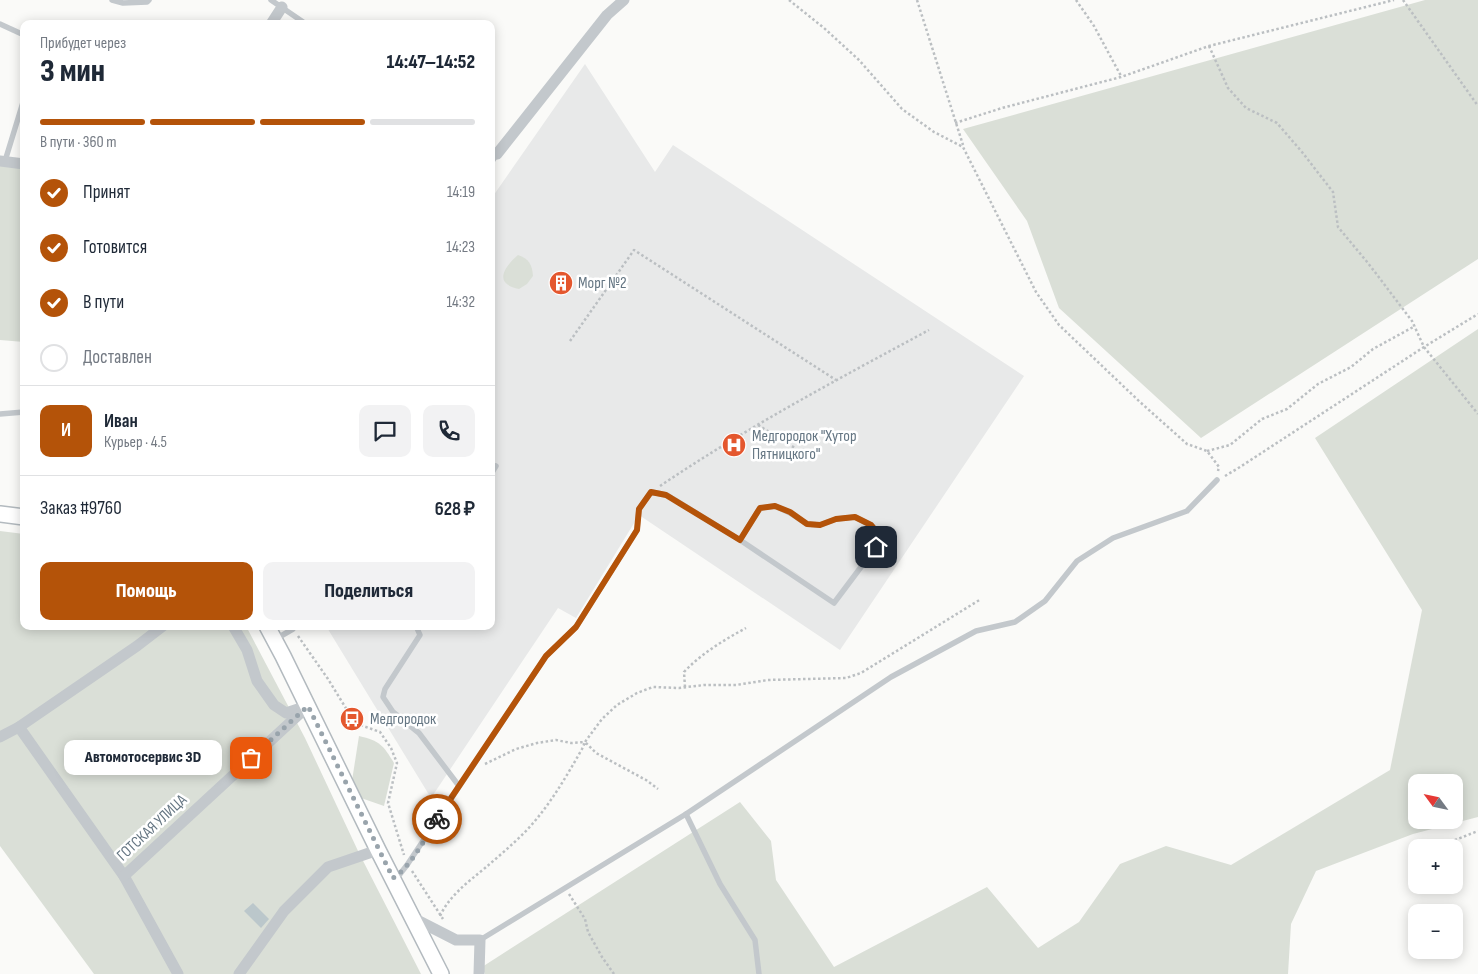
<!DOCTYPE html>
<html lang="ru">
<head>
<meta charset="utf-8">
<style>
  body { margin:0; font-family:"Sofia Sans Condensed",sans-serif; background:#f2f2f3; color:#1f2937; height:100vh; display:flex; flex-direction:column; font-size:19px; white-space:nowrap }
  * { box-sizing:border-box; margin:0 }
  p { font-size:16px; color:#747a83 }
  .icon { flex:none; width:28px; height:28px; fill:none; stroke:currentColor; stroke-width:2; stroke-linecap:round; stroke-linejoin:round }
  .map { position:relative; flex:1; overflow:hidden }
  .details { position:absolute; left:20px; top:20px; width:475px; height:610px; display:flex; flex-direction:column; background:#fff; border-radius:10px; box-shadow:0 2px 12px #0003 }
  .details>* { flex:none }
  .needle { width:32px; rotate:303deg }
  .controls { position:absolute; left:1408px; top:774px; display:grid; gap:10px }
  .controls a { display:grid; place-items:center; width:55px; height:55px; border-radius:10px; background:#fff; box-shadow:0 2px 12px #0003; font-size:25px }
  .pin { position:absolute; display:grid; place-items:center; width:42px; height:42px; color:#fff; margin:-21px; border-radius:10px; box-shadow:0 2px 8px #0006 }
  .courier { position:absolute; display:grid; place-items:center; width:50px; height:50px; margin:-25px; border:4px solid #b45309; border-radius:50%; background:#fff; color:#222; box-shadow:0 1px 6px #0007 }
  .bubble { position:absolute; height:35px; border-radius:10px; background:#fff; box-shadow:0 2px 12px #0003; font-size:16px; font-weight:800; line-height:35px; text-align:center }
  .head em { font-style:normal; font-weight:800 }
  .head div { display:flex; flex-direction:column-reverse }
  .head { display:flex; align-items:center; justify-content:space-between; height:85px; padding:0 20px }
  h1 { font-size:32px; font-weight:800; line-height:38px }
  .bar { display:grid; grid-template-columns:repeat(4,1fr); gap:8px 5px; align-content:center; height:60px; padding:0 20px }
  .bar i { height:6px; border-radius:4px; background:#e0e1e3 }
  .bar .selected { background:#b45309 }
  .bar p { grid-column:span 4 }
  .line { display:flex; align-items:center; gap:12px; padding:0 20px; border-top:1px solid #e0e1e3 }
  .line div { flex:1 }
  .round { display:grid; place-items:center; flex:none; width:52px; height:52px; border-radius:10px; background:#f2f2f3 }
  ol { padding:0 20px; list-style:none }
  li { display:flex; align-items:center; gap:15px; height:55px }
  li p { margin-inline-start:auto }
  li .icon { padding:5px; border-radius:50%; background:#b45309; color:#fff; stroke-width:4 }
  li:last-child { color:#747a83 }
  li i { width:28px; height:28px; border:2px solid #e0e1e3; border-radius:50% }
  .primary-button { display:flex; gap:10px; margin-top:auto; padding:10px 20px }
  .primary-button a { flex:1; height:58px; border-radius:10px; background:#b45309; color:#fff; font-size:20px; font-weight:800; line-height:58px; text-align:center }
  .primary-button a+a { background:#f2f2f3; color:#1f2937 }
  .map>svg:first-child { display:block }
</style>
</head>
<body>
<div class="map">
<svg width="1478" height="974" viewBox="0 0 1478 974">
  <rect width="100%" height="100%" fill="#fafaf8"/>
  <path fill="#e8e9e9" d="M585,64L655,172L673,145L1024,376L840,650L639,515L576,618L558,608L431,798L326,626H491V199Z"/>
  <g fill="#dadfd7" fill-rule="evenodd">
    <path d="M1425,0H1478V259L1201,438L1059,308L1027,221L963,129Z"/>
    <path d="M0,164L24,168V342L0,340Z"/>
    <path d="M518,255C529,259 532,264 533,276L527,284L519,289C493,284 504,267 518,255Z"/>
    <path d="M1478,329V817L1413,834L1316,871L1291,924L1288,974H485L482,967L740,802L771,841L776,880L834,967L987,887L1038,948L1079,922L1120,864L1166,846L1231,865L1390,770L1422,610L1315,438ZM1416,782H1454V820H1416Z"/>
    <path d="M0,531L24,534V626H246L305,738L359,853L421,974H94L0,846Z"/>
    <path d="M359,736C380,741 383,745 394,763L384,806L361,798L351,787Z"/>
  </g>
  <path fill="#bbc7cb" d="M253,903L269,919L261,928L244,911Z"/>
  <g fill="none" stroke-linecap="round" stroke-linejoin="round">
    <g stroke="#b3babf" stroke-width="18">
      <g id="secondary">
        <path d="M0,514L24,517"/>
        <path d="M267,626L283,656L378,850L441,974"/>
      </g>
    </g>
    <g stroke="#bbbfc2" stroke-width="2.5" stroke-dasharray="2.5 2.5" stroke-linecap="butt">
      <path d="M789,0L824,28L859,60L902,109L934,132L963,147L1036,292L1059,325L1140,402L1187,444L1207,451L1219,467L1218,471"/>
      <path d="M917,0L963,145"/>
      <path d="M1076,0L1094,26L1121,76"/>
      <path d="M1403,0L1478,106"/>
      <path d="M1209,46L1228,88L1246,108L1277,123L1302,152L1333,192L1338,227L1368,263L1412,321L1424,347L1478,414"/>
      <path d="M955,123L1002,108L1121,77L1209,46L1394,0"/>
      <path d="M570,341L634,250L836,380"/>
      <path d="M758,425L795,448"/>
      <path d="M1207,451L1230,445L1262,419L1287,409L1318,384L1351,367L1373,349L1415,326"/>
      <path d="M1225,476L1240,467L1424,347L1478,314"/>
      <path d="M660,486C746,428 838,379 929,330"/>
      <path d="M298,636L328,679L355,723L380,732L391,748L397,763L388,803L404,855"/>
      <path d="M685,687L684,672C702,653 724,640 746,628"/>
      <path d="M485,764L516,749L537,743L556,740L571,743L585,742L602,719L617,705L637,693L653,687L679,688L704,685H736L768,680L846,678L861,673L981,599"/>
      <path d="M1450,842L1478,831"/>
      <path d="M412,871L443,919"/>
      <path d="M569,894L585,919L588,932L602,957L614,974"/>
      <path d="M440,916C450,895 467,883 485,868C498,857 512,845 525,832C548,808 565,779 582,749L585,742L596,753L646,780L658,789"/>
    </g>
    <g stroke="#c3c8cc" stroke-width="5.5">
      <path d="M112,0L123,3L147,2L149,0"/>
      <path d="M271,0L306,24"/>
      <path d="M0,24L24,35"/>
      <path d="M491,150L497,154L491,163"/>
      <path d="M5,161L24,99"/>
      <path d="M0,414L24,412"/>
      <path d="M491,474L496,466"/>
      <path d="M416,626L420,635L385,689L383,697L393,712L419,733L459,786"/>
      <path d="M274,640L293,629L295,626"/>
      <path d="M686,814L720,884L755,940L759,974"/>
      <path d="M393,878L400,874L407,865L546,656L576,627L637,530L639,509L651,492L667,495L740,540L760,508L775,506L790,513L807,524L820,525L836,519L855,517L871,525L881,537L876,547L834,603L740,540"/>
      <path d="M480,940L686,814L891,677L976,631L1015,622L1045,601L1077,561L1113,538L1187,511L1217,480"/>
    </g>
    <g stroke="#c3c8cc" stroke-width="11">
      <path d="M271,24L282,7"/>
      <path d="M497,154L607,15L624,0"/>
      <path d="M0,161L24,164"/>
      <path d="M233,626L247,650L257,681L274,705L286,713L304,707"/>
      <path d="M19,727L124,876L178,974"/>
      <path d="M0,737L19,727L137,646L163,626"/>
      <path d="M124,876L308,706"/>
      <path d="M413,918L456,940H480L479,974"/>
      <path d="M239,974L284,911L328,867L378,850"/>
    </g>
    <use href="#secondary" stroke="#fff" stroke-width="15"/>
  </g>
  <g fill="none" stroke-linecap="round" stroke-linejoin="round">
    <path stroke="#99a4ac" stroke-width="5" stroke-dasharray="0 9" d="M251,758L308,706L393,878C410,868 426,837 437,819"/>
    <path stroke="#b45309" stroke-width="6" d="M437,819L546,656L576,627L637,530L639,509L651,492L666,495L740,540L760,508L775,506L790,512L807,524L820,525L836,519L855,517L871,525L881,537L876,547"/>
  </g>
  <defs>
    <g id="building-disc" transform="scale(1.25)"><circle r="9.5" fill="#e4572e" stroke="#fff"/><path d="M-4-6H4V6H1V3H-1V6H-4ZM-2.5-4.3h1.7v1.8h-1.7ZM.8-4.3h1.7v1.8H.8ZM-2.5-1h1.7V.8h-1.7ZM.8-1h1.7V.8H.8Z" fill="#fff"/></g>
    <g id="hospital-disc" transform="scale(1.25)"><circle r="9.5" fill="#e4572e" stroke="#fff"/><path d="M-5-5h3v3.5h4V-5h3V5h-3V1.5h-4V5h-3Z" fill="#fff"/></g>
    <g id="bus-disc" transform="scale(1.25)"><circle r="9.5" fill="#e4572e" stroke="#fff"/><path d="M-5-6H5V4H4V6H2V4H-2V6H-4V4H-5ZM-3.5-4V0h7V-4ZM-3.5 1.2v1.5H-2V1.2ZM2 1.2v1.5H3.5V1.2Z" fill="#fff"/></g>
  </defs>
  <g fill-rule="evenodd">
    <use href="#building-disc" x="561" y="283"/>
    <use href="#hospital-disc" x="734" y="445"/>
    <use href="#bus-disc" x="352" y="719"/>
  </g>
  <g text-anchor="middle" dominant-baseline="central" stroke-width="5" stroke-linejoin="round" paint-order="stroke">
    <g font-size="16" fill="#657683" stroke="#fff" text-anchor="start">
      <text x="578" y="283">Морг №2</text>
      <text x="752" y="436">Медгородок "Хутор<tspan x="752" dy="18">Пятницкого"</tspan></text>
      <text x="370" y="719">Медгородок</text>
    </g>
    <g font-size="16" fill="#657683" stroke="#fff">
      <text transform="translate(152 828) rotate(-43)">ГОТСКАЯ УЛИЦА</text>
    </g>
  </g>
</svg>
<div class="controls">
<a><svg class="needle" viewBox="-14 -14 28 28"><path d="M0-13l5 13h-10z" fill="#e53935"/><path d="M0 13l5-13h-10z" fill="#747a83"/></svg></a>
<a>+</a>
<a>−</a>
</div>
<div class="pin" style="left:251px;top:758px;background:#ea580c"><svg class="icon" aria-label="bag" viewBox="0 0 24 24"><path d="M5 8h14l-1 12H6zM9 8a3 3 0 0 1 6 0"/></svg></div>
<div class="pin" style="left:876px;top:547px;background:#1f2937"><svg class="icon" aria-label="home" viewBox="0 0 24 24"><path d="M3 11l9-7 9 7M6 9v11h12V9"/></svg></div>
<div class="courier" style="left:437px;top:819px"><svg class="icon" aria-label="bike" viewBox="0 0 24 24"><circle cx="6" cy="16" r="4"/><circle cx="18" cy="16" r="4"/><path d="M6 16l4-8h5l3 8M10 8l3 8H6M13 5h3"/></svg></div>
<div class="bubble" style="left:64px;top:740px;width:158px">Автомотосервис 3D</div>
<section class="details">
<div class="head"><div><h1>3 мин</h1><p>Прибудет через</p></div><em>14:47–14:52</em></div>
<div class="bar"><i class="selected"></i><i class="selected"></i><i class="selected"></i><i></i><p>В пути · 360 m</p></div>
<ol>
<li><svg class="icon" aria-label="check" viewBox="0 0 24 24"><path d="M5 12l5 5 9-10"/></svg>Принят<p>14:19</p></li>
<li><svg class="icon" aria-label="check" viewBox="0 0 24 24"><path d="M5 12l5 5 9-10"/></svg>Готовится<p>14:23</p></li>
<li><svg class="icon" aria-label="check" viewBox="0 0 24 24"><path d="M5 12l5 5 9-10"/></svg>В пути<p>14:32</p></li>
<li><i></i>Доставлен</li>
</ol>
<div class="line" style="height:90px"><b class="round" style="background:#b45309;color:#fff">И</b><div><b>Иван</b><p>Курьер · 4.5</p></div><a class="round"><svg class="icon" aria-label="chat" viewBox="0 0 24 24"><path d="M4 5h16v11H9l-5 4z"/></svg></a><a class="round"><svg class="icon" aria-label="phone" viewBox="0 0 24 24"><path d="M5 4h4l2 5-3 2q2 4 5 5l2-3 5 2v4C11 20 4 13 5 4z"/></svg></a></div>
<div class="line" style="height:65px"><div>Заказ #9760</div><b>628 ₽</b></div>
<div class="primary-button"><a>Помощь</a><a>Поделиться</a></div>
</section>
</div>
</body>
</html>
